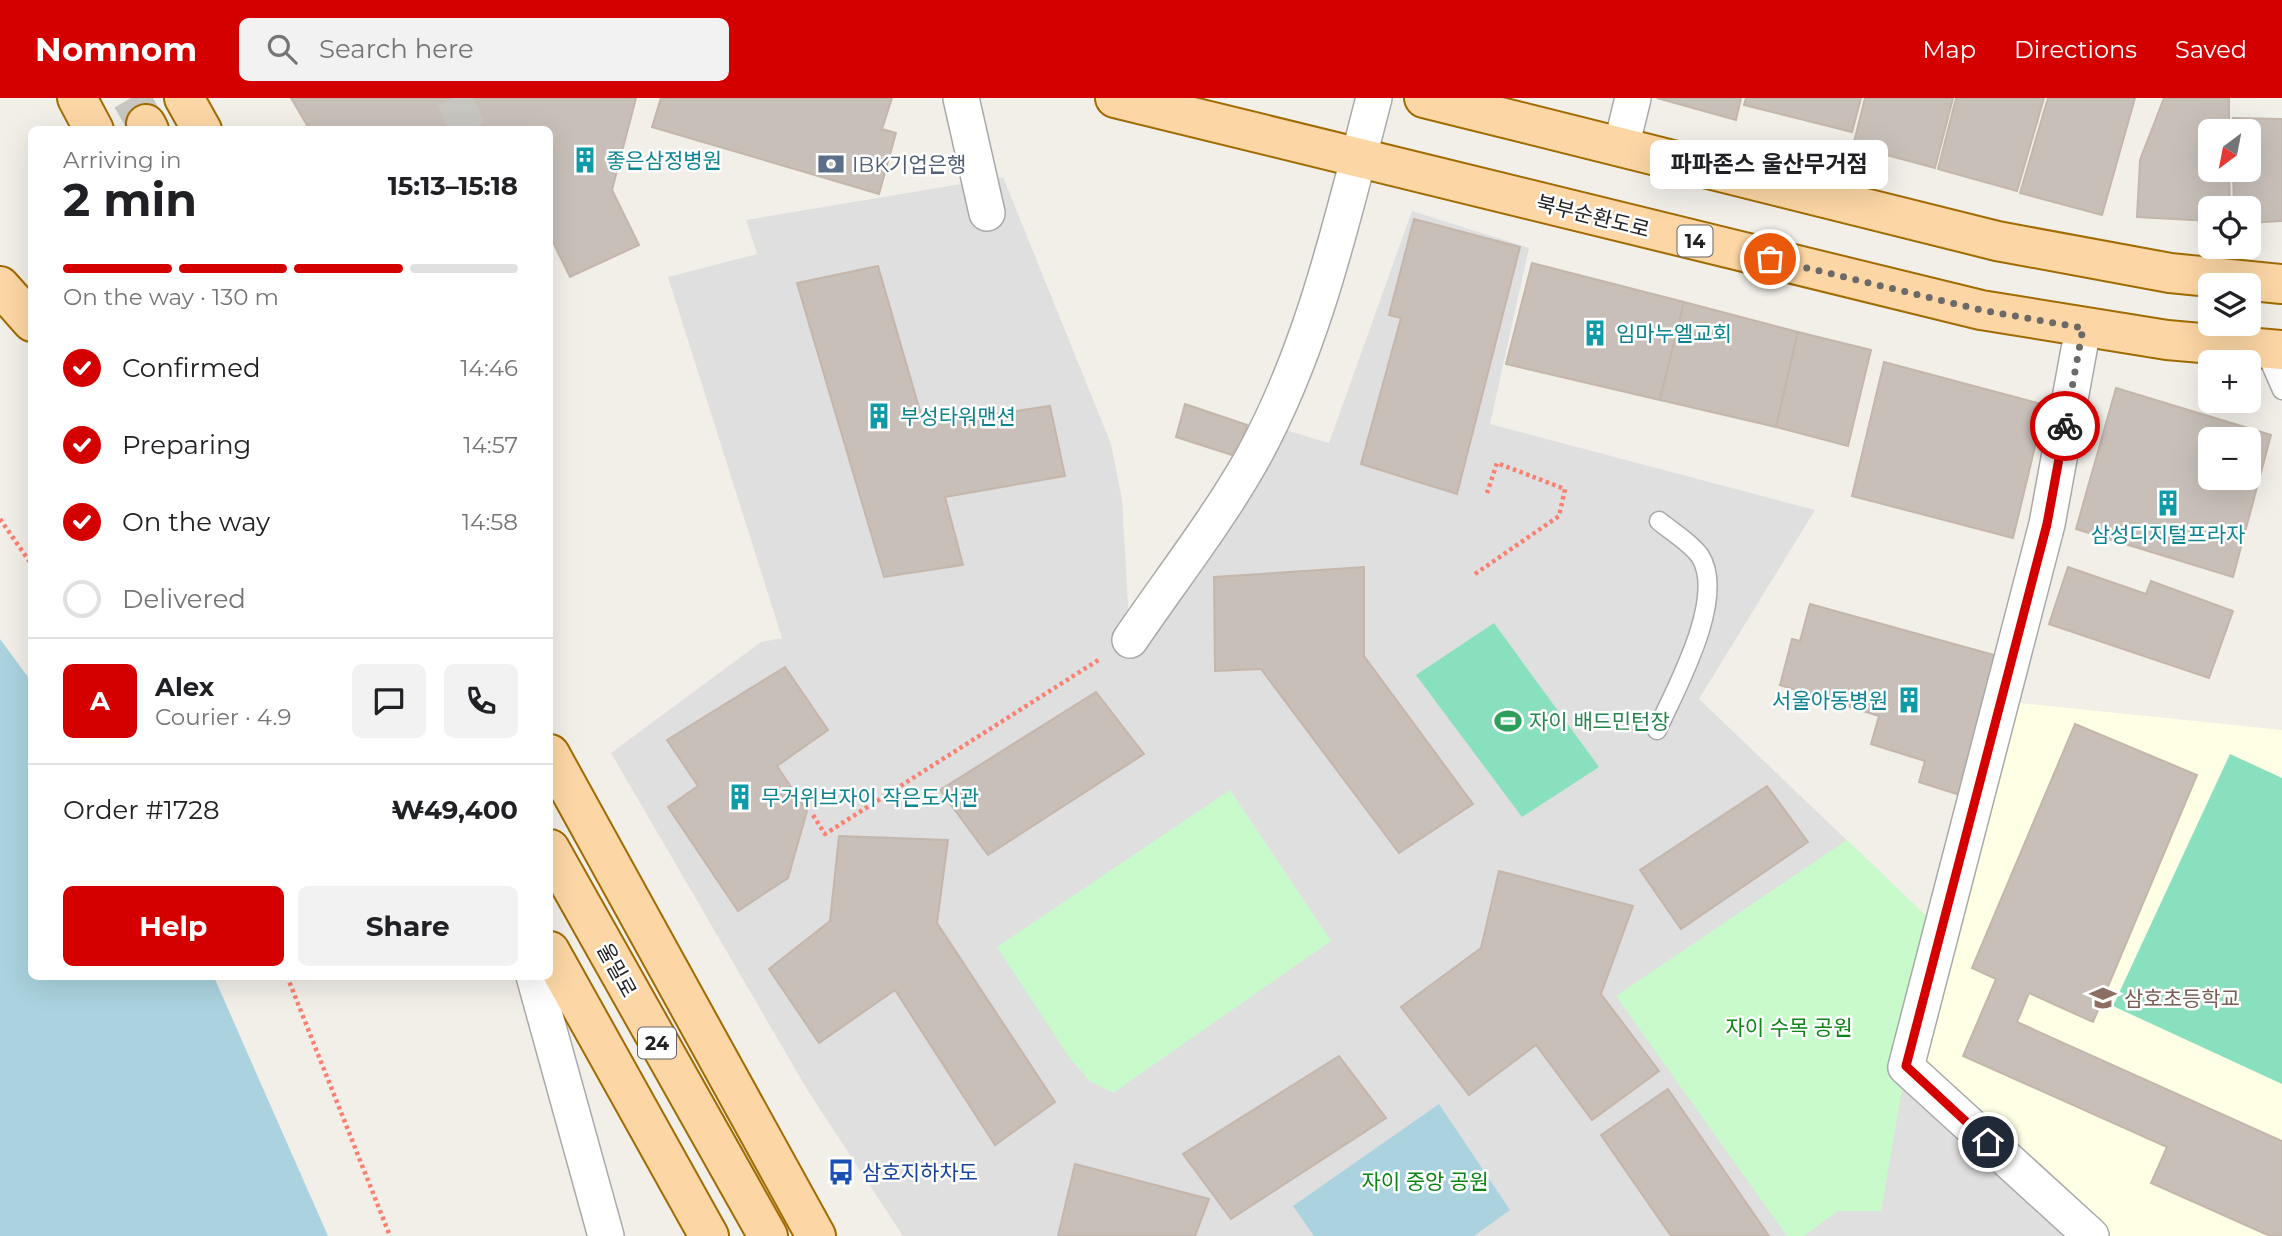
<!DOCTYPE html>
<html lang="en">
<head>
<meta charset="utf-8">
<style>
  body { margin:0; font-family:Montserrat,"Noto Sans KR",sans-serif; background:#f2f2f2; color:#202124; height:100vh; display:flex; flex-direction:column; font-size:26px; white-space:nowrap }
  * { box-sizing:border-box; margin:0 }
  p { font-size:23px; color:#757577 }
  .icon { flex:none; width:38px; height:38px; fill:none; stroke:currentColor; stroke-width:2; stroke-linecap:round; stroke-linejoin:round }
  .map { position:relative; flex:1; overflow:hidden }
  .drawer { position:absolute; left:28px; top:28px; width:525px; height:854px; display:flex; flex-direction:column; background:#fff; border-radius:10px; box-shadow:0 7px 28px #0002 }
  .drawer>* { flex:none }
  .needle { width:46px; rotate:212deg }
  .fabs { position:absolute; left:2198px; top:21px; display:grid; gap:14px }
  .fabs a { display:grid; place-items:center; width:63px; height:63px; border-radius:10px; background:#fff; box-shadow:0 7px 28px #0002; font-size:35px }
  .pin { position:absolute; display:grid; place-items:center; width:60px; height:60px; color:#fff; margin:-30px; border:4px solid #fff; border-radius:50%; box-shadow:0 2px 7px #0007 }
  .courier { position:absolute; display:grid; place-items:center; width:70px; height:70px; margin:-35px; border:5px solid #d40000; border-radius:50%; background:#fff; color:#222; box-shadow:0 2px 9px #0007 }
  .bubble { position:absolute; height:49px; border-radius:10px; background:#fff; box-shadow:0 7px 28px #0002; font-size:23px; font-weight:700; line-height:49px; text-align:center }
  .overview em { font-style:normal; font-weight:700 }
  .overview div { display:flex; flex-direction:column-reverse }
  .overview { display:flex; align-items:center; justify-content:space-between; height:119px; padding:0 35px }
  h1 { font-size:46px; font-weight:700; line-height:52px }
  .bar { display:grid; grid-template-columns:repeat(4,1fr); gap:10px 7px; align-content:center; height:84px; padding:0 35px }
  .bar i { height:9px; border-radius:5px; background:#e0e0e0 }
  .bar .on { background:#d40000 }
  .bar p { grid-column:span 4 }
  .line { display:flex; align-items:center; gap:18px; padding:0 35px; border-top:2px solid #e0e0e0 }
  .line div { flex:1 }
  .round { display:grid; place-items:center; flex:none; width:74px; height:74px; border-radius:10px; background:#f2f2f2 }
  ol { padding:0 35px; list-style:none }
  li { display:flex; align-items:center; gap:21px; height:77px }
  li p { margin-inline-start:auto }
  li .icon { padding:7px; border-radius:50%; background:#d40000; color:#fff; stroke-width:4 }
  li:last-child { color:#757577 }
  li i { width:38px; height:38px; border:4px solid #e0e0e0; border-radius:50% }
  .primary-button { display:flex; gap:14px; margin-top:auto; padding:14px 35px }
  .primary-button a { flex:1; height:80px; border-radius:10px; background:#d40000; color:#fff; font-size:28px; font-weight:700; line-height:80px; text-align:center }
  .primary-button a+a { background:#f2f2f2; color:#202124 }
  header { display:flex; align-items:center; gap:42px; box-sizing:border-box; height:98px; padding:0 35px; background:#d40000; color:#fff }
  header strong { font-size:33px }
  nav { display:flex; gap:38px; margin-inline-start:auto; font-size:24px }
  .search { width:490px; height:63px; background:#f2f2f2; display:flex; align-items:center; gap:18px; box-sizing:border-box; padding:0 24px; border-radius:10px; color:#757577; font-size:26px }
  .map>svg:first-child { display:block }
</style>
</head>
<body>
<header>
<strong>Nomnom</strong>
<div class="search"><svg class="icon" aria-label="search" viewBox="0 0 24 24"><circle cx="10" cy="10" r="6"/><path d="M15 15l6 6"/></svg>Search here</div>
<nav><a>Map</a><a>Directions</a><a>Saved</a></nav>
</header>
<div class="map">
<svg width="2282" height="1138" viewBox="0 0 2282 1138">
  <rect width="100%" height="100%" fill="#f2efe9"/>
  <path fill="#e0dfdf" d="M1003,79L1111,346L1122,402L1130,540L1262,325L1329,345L1412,113L1529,150L1490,326L1815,412L1699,601L1941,832L2078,1138H903L808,993L611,655L761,544L782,540L668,179L757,156L746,122Z"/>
  <path fill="#ffffe5" d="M2001,603L2282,632V1138H2091L1906,969Z"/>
  <g fill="#c8facc">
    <path d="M1230,692L1331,843L1113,995L1090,983L1069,959L997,849Z"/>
    <path d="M1847,742L1941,832L1906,969L1881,1113H1838L1804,1138H1787L1616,898Z"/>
  </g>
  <g fill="#88e0be">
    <path d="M1494,525L1599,669L1522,719L1416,577Z"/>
    <path d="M2230,656L2282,680V986L2113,908Z"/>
  </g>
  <g fill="#aad3df">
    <path d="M0,541L31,583L32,878L214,879L328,1138H0Z"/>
    <path d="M1439,1006L1510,1112L1474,1138H1314L1293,1108Z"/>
  </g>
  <g fill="#c7bfb8" stroke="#c4b6ab" stroke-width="2" fill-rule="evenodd">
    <path d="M291,0H636L612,92L639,147L570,179L550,138V32H310Z"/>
    <path d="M661,0H892L882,31L896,35L879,96L652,29Z"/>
    <path d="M1657,0H1741L1736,22Z"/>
    <path d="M1746,0H1861L1852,34L1744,7Z"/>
    <path d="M1865,0H1953L1935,70L1853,48Z"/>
    <path d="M1956,0H2044L2017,93L1938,71Z"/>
    <path d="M2048,0H2135L2102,117L2020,95Z"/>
    <path d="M2164,0H2229V33H2210V72H2229L2230,110H2210V123L2137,119L2140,62Z"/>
    <path d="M2233,20L2282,21V123L2249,125V110H2234L2233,72H2249V33H2233Z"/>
    <path d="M1414,121L1520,149L1457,396L1361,366L1401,220L1389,217Z"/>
    <path d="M1532,165L1684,204L1660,302L1506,266Z"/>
    <path d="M878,168L924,327L1050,308L1065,378L945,399L963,467L884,479L797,185Z"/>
    <path d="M1684,204L1798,234L1776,329L1660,302Z"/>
    <path d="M1798,234L1871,252L1848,348L1776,329Z"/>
    <path d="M1884,264L2045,307L2013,440L1852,398Z"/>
    <path d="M2116,290L2271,337L2233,479L2076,431ZM2210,341H2249V380H2210Z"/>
    <path d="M1185,306L1247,327L1238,359L1176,339Z"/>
    <path d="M1364,469V558L1473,706L1399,755L1261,571L1215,573L1214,479Z"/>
    <path d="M2068,469L2146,496L2151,483L2233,513L2209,580L2049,526Z"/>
    <path d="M1810,506L2001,559L1963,698L1919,684L1925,663L1871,646L1879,618L1780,587L1792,541L1800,543Z"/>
    <path d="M785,569L828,632L777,668L807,713L788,780L738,813L668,709L698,688L667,642Z"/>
    <path d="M1096,594L1144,656L988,757L940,692Z"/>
    <path d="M2075,626L2197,677L2093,924L2029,895L2017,924L2282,1043V1138H2270L2151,1085L2167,1049L1963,958L1996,881L1972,870Z"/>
    <path d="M1767,688L1808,744L1681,831L1640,772Z"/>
    <path d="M839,738L948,742L937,825L1055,1004L995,1047L895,892L819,945L769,871L830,823Z"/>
    <path d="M1499,773L1633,808L1601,896L1659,973L1592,1022L1536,947L1469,997L1401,909L1481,850Z"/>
    <path d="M1339,958L1386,1020L1231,1121L1183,1056Z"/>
    <path d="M1668,991L1769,1138H1671L1601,1037Z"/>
    <path d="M1075,1066L1209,1101L1195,1138H1058Z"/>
  </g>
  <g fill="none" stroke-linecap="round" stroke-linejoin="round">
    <path stroke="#c8c6c1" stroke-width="35" stroke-dasharray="35 18" stroke-linecap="butt" d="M454,0L468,32"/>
    <path stroke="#c8c6c1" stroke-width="38" stroke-dasharray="38 19" stroke-linecap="butt" d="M131,0L146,26"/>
    <g stroke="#a9a9a9" stroke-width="21">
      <g id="lane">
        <path d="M2264,251L2282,292"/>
        <path d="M1657,632C1675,592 1727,500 1700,458C1691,445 1671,433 1659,423"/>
      </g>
    </g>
    <g stroke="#a9a9a9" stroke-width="38">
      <g id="street">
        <path d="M961,0L987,115"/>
        <path d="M1621,49L1633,0"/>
        <path d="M2083,230L2047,426L1906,969L2091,1138"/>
        <path d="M1130,542C1170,483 1217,423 1252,361C1314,249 1342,122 1374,0"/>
        <path d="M534,878L606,1138"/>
      </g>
    </g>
    <g stroke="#a06b00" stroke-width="42">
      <g id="primary">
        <path d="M77,0L94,32"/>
        <path d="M184,0L202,32"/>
        <path d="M1115,0L1981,212L2167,242L2282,252"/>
        <path d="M1424,0L1997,143L2170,175L2282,186"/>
        <path d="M146,26L149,32"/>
        <path d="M0,188L32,224"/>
        <path d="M550,656L816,1138"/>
        <path d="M550,751L768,1138"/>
        <path d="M550,853L709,1138"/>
      </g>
    </g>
    <g stroke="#fa8072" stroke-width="4.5" stroke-dasharray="3.5 3.5" stroke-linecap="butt">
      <path d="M0,421L32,467"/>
      <path d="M1475,476L1559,418L1565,391L1497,365L1487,395"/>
      <path d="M813,717L825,736L1100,561"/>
      <path d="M287,878L390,1138"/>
    </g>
    <use href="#lane" stroke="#fff" stroke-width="18"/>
    <use href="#street" stroke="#fff" stroke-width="35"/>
    <use href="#primary" stroke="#fcd6a4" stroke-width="38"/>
  </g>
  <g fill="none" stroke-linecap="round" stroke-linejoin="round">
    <path stroke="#6b6a68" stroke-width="7" stroke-dasharray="0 12.6" d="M1770,161L1981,212L2083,230L2065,328"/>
    <path stroke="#d40000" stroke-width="9" d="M1988,1044L1906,968L2047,426L2065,328"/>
  </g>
  <defs>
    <g id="building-bare" transform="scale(2.1)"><path d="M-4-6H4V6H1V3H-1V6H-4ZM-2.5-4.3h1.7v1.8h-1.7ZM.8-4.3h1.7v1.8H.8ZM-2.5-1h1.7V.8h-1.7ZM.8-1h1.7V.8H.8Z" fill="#0f9aa8" stroke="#fff" stroke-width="2.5" paint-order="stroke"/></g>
    <g id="bank-bare" transform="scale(2.1)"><path d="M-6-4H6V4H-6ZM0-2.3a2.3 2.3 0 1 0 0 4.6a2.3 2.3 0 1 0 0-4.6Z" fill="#5c6f8a" stroke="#fff" stroke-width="2.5" paint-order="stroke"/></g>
    <g id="stadium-bare" transform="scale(2.1)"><path d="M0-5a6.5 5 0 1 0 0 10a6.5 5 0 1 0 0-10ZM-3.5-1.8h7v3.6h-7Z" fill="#2e9e5b" stroke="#fff" stroke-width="2.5" paint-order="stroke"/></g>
    <g id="school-bare" transform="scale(2.1)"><path d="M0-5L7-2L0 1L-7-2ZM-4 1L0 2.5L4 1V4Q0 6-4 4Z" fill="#8d6e63" stroke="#fff" stroke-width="2.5" paint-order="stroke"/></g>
    <g id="bus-bare" transform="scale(2.1)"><path d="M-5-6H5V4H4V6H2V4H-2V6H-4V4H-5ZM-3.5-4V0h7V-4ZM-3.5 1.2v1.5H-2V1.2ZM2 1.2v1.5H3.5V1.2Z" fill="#1a4fb4" stroke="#fff" stroke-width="2.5" paint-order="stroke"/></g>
  </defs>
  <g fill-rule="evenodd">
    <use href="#building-bare" x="585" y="62"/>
    <use href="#bank-bare" x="831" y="66"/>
    <use href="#building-bare" x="1595" y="235"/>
    <use href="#building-bare" x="879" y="318"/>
    <use href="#building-bare" x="2168" y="405"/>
    <use href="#building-bare" x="1909" y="602"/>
    <use href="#stadium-bare" x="1508" y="623"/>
    <use href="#building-bare" x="740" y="699"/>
    <use href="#school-bare" x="2103" y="900"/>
    <use href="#bus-bare" x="841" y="1074"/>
  </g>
  <g text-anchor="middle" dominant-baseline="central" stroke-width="5" stroke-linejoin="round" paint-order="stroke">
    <g fill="#fff" stroke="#646464" stroke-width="2">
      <rect x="1677.5" y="127.5" width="35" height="31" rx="5"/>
      <rect x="638" y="929.5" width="38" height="31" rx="5"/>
    </g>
    <g font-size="19" font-weight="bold" fill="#222">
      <text x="1695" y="143">14</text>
      <text x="657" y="945">24</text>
    </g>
    <g font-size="21" fill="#0d838f" stroke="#fff" text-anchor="start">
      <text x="606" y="62">좋은삼정병원</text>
      <text x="1616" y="235">임마누엘교회</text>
      <text x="900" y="318">부성타워맨션</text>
      <text x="2168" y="436" text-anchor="middle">삼성디지털프라자</text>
      <text x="1888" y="602" text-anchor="end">서울아동병원</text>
      <text x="761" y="699">무거위브자이 작은도서관</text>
    </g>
    <g font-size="21" fill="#4e5e75" stroke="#fff" text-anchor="start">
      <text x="852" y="66">IBK기업은행</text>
    </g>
    <g font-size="21" fill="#222" stroke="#fff">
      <text transform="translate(1593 118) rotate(14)">북부순환도로</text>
      <text transform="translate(617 872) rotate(61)">울밀로</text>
    </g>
    <g font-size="21" fill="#27864d" stroke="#fff" text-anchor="start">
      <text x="1529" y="623">자이 배드민턴장</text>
    </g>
    <g font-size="21" fill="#785e54" stroke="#fff" text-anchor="start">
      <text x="2124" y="900">삼호초등학교</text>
    </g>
    <g font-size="21" fill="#0c8416" stroke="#fff">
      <text x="1789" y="929">자이 수목 공원</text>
      <text x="1425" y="1083">자이 중앙 공원</text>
    </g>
    <g font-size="21" fill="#164399" stroke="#fff" text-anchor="start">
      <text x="862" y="1074">삼호지하차도</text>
    </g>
  </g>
</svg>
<div class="fabs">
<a><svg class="needle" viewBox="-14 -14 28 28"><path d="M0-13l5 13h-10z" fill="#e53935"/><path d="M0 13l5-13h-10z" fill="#757577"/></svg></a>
<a><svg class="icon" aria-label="locate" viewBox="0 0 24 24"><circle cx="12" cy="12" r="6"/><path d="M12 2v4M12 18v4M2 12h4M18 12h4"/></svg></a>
<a><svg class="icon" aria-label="layers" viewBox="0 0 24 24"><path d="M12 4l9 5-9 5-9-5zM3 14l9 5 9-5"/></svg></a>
<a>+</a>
<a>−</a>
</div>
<div class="pin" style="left:1770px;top:161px;background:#ea580c"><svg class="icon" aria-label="bag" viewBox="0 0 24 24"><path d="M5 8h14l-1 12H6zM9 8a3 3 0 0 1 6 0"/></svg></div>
<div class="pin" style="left:1988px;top:1044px;background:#1f2937"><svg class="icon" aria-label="home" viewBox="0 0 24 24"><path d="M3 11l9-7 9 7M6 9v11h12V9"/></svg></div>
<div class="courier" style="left:2065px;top:328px"><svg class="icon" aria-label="bike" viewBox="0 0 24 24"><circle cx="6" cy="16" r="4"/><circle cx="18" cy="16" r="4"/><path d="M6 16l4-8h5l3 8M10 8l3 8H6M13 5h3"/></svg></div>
<div class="bubble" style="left:1650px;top:42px;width:238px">파파존스 울산무거점</div>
<section class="drawer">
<div class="overview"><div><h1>2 min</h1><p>Arriving in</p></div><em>15:13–15:18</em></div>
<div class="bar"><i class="on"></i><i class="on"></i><i class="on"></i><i></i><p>On the way · 130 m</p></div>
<ol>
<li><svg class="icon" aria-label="check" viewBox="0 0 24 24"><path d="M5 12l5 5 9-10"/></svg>Confirmed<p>14:46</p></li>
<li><svg class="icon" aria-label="check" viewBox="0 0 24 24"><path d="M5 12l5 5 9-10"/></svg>Preparing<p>14:57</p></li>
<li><svg class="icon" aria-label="check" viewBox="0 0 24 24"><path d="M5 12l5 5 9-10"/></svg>On the way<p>14:58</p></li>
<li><i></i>Delivered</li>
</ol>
<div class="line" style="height:126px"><b class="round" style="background:#d40000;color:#fff">A</b><div><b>Alex</b><p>Courier · 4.9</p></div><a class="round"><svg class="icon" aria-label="chat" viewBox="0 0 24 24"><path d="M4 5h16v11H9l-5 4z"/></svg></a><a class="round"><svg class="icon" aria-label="phone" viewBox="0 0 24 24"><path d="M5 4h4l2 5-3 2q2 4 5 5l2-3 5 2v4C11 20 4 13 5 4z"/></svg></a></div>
<div class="line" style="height:91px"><div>Order #1728</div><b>₩49,400</b></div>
<div class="primary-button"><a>Help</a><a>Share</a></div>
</section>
</div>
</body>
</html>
